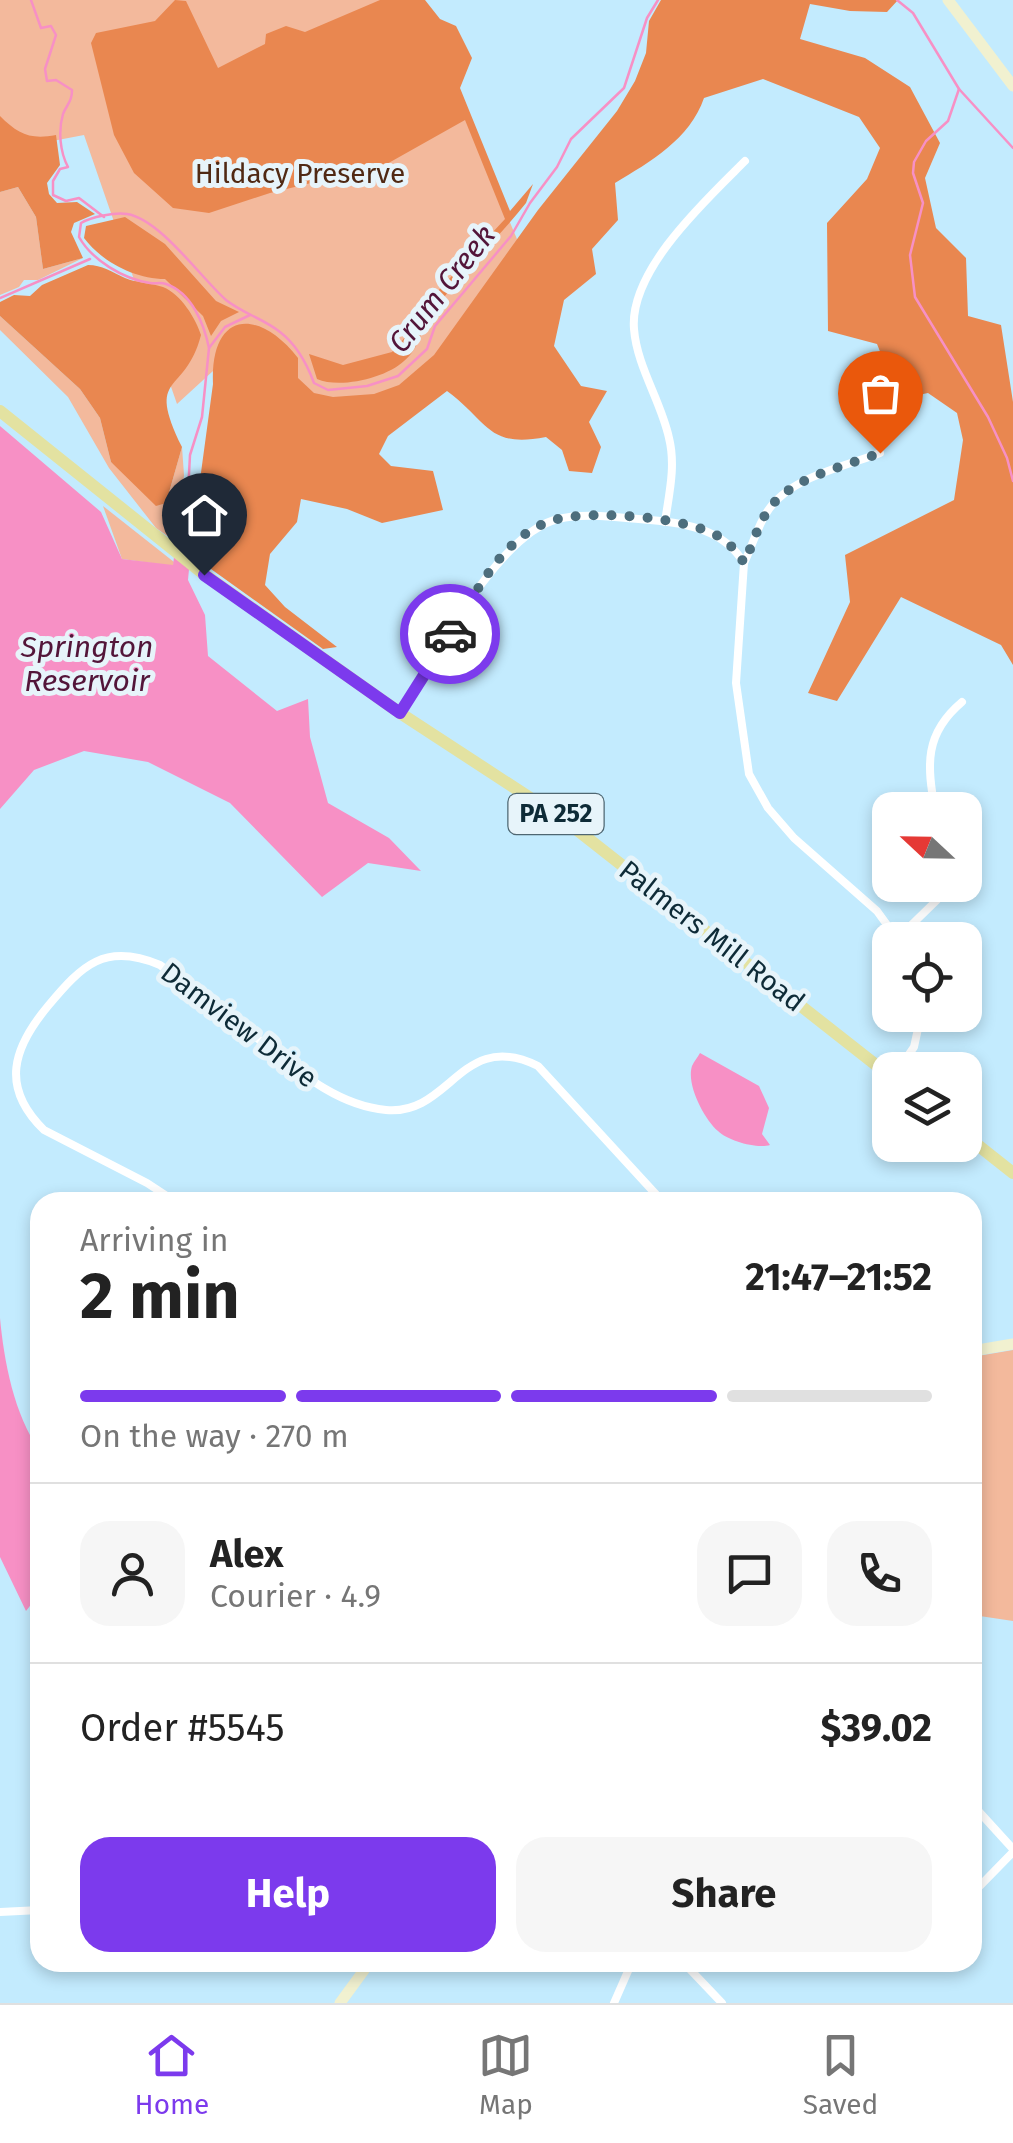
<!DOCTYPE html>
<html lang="en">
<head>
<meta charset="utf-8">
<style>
  body { margin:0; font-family:"Fira Sans",sans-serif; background:#f6f6f6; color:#222; height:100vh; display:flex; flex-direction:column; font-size:38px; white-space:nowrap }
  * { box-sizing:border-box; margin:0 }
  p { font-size:32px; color:#767676 }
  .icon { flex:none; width:55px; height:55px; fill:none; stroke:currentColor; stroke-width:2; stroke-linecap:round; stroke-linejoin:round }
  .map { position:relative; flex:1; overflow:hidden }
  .details { position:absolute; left:30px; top:1192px; width:952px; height:780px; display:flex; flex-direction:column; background:#fff; border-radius:30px; box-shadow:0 5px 15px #0003 }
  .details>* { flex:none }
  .needle { width:65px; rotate:292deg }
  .controls { position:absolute; left:872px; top:792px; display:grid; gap:20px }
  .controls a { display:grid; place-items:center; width:110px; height:110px; border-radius:20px; background:#fff; box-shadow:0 5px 15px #0003; font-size:50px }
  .pin { position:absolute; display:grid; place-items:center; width:85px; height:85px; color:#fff; margin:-102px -42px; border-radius:50% 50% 50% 0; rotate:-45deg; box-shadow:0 0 10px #0007 }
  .pin .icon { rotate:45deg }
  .courier { position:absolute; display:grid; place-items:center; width:100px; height:100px; margin:-50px; border:8px solid #7c3aed; border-radius:50%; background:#fff; color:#222; box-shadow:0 2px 12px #0007 }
  .overview em { font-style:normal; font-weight:700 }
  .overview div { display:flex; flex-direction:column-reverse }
  .overview { display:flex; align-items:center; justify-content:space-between; height:170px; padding:0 50px }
  h1 { font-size:65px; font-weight:700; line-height:75px }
  .bar { display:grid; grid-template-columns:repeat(4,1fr); gap:15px 10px; align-content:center; height:120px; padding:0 50px }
  .bar i { height:12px; border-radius:8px; background:#e0e0e0 }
  .bar .selected { background:#7c3aed }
  .bar p { grid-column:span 4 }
  .line { display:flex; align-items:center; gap:25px; padding:0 50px; border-top:2px solid #e0e0e0 }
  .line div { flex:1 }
  .round { display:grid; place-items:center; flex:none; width:105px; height:105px; border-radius:30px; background:#f6f6f6 }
  .primary-button { display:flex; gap:20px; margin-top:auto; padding:20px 50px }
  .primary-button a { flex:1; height:115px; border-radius:30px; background:#7c3aed; color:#fff; font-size:40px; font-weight:700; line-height:115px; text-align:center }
  .primary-button a+a { background:#f6f6f6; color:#222 }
  .dock { display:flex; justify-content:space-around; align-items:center; height:140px; border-top:2px solid #e0e0e0; background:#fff; font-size:28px; color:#767676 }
  .dock a { display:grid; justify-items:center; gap:5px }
  .dock .selected { color:#7c3aed }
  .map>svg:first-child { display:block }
</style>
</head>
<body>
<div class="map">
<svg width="1013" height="2003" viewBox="0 0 1013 2003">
  <rect width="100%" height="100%" fill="#c3ebfe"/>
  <g fill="#f3b99c">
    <path d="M0,0H416L522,251L444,373L326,411L249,338L177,404L84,135L0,151Z"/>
    <path d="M18,187L36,217L43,269L83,258L38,280H24L19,287L0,295V192Z"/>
    <path d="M0,316L80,389L100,418L111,462L166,503L182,447L184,475L176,542L156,528L109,468L68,397L0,330Z"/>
    <path d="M103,506L174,562L173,566L122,559Z"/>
    <path d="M1013,1350V1621L973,1615L972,1357Z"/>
  </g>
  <g fill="#e98750">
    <path d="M175,0L186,1L218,68L265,44L266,34L286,26L305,32L380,0H425L440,19L456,26L472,58L460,88L510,211L533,184L526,203C496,241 458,275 431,315C420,331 420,348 404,361C386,378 340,389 317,379L309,354L343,365L392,352L407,335L422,308L505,219L465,120L385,165L270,193L209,213L173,208L134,173L114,135L91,43L96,33L155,21Z"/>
    <path d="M661,0H898L887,12L850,11L810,4L800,39L865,58L910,87L940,143L925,178L936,228L966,258L968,316L1001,325L1013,402V665L1001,645L901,597L837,701L808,693L850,602L845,555L954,500L963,440L957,413L928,393L899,399L877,344L828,331L827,223L867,179L880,148L859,117L763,79L704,98C690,139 650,162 615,183L618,220L592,249L596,274L564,300L554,346L581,386L607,391L589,422L601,447L592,473L569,471L562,450L546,437C487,448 490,423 447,391L388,436L379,454L391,466L433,471L443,510L382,523L347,509L301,499L297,522L270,554L265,585L285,607L337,647L323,649L190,554L213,384C210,311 258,307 298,358V378L314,393L333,397L374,394L399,385L434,355L538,210L617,111L635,81L646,53L649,21Z"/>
    <path d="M0,116C18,134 30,140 56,135L60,165L47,183L49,194L57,203L77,202L95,214L74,223L71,232L83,258L43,269L36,217L18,187L0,192Z"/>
    <path d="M125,217L165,244L216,301L239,312L221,321L211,336L203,316L165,279C135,279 102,262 84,238L86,226Z"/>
    <path d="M88,265C102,265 112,272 125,278C137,283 151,283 163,287C181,294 196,319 201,335C185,397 145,371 182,447L166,503L156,506L111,462L100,418L80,389L0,316V302L14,295L30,296L42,285Z"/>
  </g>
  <g fill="#f790c5">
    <path d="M0,426L101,512L122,559L173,565L182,493L196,494L188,580L205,615L208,656L277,711L308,699L310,737L328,803L389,838L421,871L368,863L322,897L230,803L148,762L84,751L34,770L0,809Z"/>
    <path d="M700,1053L759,1086L769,1108L762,1134L770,1145C757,1149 728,1141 718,1131C704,1119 686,1084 692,1066C694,1061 698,1057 700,1053Z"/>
    <path d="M0,1318C4,1361 14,1415 40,1451V1593L26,1611L0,1557Z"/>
  </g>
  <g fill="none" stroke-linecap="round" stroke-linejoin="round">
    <g stroke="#f790c5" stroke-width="2.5">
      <path d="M31,0L41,28L51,26L56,35L45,69L47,81L56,80L72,90C72,102 67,104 63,114C58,131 60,152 68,167L60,169L53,181V195L66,201L79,198L104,217"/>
      <path d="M897,0L913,13L959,89L1013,148"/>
      <path d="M959,89L948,121L926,141L914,162L913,173L923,203L910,255L915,297L988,417L1007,458L1013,481"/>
      <path d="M0,298L90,259"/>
      <path d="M209,348C204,324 192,293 166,284C160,282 156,284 150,283C123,279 92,260 79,237L81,223C91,217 115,212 127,214C160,219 201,278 226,300C242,313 264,319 280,332C297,345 307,364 314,383L328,390L367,386L398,376L427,349L435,326L511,236L530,203L557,167L571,139L624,88L647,18L658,0"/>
      <path d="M188,493L190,455L202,417L209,348L225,327L250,315"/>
    </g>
    <g stroke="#fff" stroke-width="8">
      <path d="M665,522C669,494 676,466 669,438C661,401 637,367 634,329C629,270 707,199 745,161"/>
      <path d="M744,563L736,683L749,774L768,808L794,838L877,911L898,940"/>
      <path d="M400,713C433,660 498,533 558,519C587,512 620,518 650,520C687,523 724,530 744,563C752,547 757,527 767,512C789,477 844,467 880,453"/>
      <path d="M935,810C927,765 924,734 962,702"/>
      <path d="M898,938L937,900L941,885"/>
      <path d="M898,1070L914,1047L921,1015"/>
      <path d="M176,1202L147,1183L44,1130C0,1087 13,1048 48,1006C82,965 105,942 160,965C191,988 222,1012 253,1035C293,1066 333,1105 386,1110C451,1116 461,1028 538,1066L663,1202"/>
      <path d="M972,1804L1013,1849"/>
      <path d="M972,1894L1013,1852"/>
      <path d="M0,1912L40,1910"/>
      <path d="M683,1962L722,2003"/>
      <path d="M614,2003L632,1962"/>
    </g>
    <g stroke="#f1f1d0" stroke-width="11">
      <path d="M948,0L1013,86"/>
      <path d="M972,1351L1013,1344"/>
      <path d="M340,2003L370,1962"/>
    </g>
    <g stroke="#e3e2a1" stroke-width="12">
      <path d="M0,411L205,575L400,713L567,822L890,1076"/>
      <path d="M965,1135L1013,1173"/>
    </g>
  </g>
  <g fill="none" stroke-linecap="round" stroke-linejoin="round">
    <path stroke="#4d6e7d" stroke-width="10" stroke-dasharray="0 18" d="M450,634C472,600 491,560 524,535C533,528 546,522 558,519C596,510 685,517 718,536C730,544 737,551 744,563C752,547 757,527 767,512C789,477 844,467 880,453"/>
    <path stroke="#7c3aed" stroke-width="12" d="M204,575L400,713L450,634"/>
  </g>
  <g text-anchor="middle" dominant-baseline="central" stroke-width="10" stroke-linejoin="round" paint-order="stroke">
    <rect fill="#e7f4fa" stroke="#4f6772" stroke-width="2.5" x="508.5" y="794" width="95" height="40" rx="8"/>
    <g font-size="25" font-weight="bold" fill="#0e2b37">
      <text x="556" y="814">PA 252</text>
    </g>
    <g font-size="28" fill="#502913" stroke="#e7f4fa">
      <text x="300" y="173">Hildacy Preserve</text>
    </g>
    <g font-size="28" fill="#0e2b37" stroke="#e7f4fa">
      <text transform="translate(712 936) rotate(38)">Palmers Mill Road</text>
      <text transform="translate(239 1025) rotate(37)">Damview Drive</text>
    </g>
    <g font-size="30" font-style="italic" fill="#531539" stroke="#e7f4fa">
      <text transform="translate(442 289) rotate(-52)">Crum Creek</text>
      <text x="87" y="647">Springton<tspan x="87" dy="34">Reservoir</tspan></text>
    </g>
  </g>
</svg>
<div class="controls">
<a><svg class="needle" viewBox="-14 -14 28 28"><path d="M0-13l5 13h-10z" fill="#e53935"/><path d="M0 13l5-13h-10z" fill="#767676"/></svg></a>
<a><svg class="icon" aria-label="locate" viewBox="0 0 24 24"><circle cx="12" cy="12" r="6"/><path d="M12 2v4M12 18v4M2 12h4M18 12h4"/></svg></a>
<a><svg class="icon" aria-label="layers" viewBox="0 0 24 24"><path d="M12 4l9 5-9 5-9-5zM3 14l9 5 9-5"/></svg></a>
</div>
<div class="pin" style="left:880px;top:453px;background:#ea580c"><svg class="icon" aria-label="bag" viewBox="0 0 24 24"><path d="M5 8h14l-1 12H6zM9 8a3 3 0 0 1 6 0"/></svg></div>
<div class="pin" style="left:204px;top:575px;background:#1f2937"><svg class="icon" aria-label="home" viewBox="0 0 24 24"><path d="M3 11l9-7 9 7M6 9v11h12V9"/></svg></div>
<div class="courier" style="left:450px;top:634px"><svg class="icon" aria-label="car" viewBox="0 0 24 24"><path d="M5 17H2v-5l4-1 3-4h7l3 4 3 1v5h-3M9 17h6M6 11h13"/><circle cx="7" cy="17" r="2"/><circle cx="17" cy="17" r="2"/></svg></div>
<section class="details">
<div class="overview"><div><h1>2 min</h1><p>Arriving in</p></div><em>21:47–21:52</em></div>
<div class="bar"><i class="selected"></i><i class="selected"></i><i class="selected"></i><i></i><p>On the way · 270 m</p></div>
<div class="line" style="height:180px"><a class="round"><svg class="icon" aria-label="person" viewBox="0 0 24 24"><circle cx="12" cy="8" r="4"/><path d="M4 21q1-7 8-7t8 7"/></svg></a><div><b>Alex</b><p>Courier · 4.9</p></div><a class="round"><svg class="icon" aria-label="chat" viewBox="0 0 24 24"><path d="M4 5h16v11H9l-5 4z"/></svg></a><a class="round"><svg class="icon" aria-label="phone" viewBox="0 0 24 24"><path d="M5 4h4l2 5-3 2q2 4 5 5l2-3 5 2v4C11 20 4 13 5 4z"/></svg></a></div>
<div class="line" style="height:130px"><div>Order #5545</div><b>$39.02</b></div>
<div class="primary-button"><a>Help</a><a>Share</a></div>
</section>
</div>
<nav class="dock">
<a class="selected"><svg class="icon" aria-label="home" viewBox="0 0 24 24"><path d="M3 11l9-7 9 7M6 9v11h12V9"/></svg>Home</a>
<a><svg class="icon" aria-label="map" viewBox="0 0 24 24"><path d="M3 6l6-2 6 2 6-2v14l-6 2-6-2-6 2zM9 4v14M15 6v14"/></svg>Map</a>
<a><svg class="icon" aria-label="saved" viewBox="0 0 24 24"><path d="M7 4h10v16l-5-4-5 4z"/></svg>Saved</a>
</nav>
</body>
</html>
